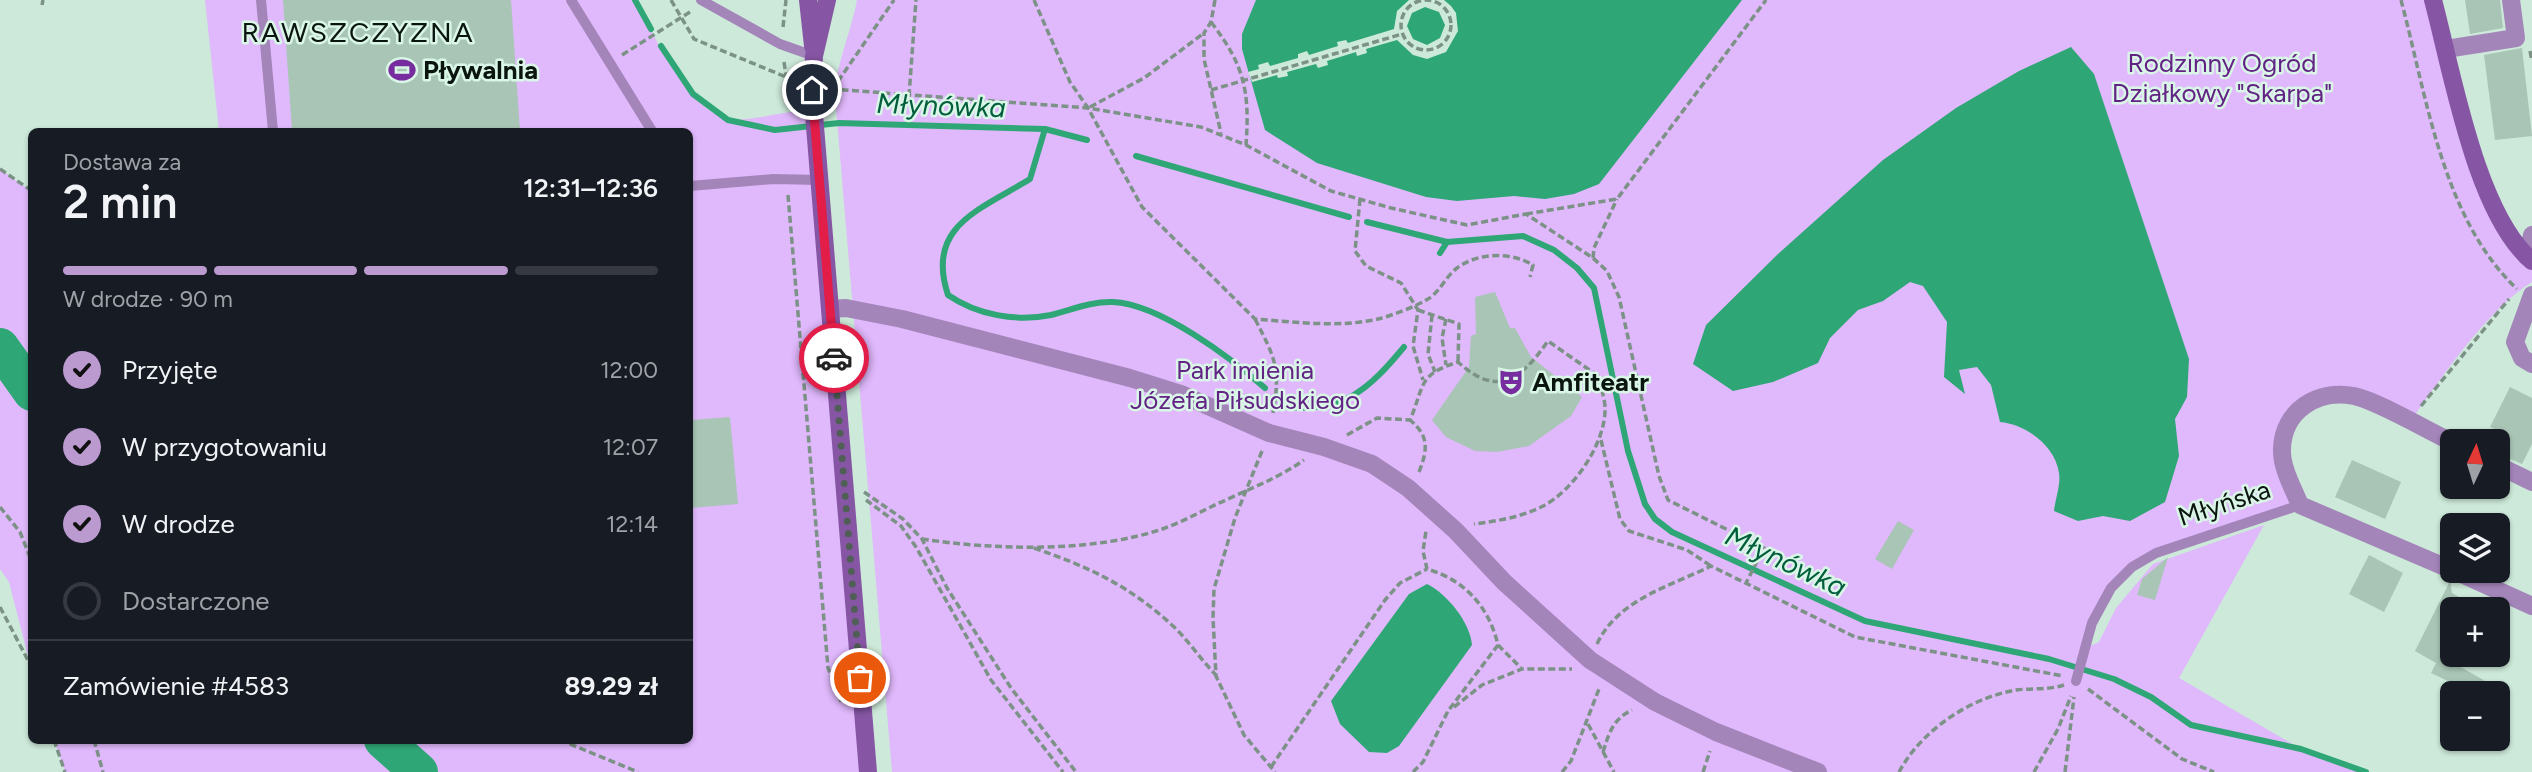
<!DOCTYPE html>
<html lang="pl">
<head>
<meta charset="utf-8">
<style>
  body { margin:0; font-family:Figtree,sans-serif; background:#20242c; color:#f1f3f6; height:100vh; display:flex; flex-direction:column; font-size:26px; white-space:nowrap }
  * { box-sizing:border-box; margin:0 }
  p { font-size:23px; color:#9ea1a6 }
  .icon { flex:none; width:38px; height:38px; fill:none; stroke:currentColor; stroke-width:2; stroke-linecap:round; stroke-linejoin:round }
  .map { position:relative; flex:1; overflow:hidden }
  .sheet { position:absolute; left:28px; top:128px; width:665px; height:616px; display:flex; flex-direction:column; background:#171b24; border-radius:10px; box-shadow:0 2px 5px #0004 }
  .sheet>* { flex:none }
  .needle { width:46px; rotate:4deg }
  .tools { position:absolute; left:2440px; top:429px; display:grid; gap:14px }
  .tools a { display:grid; place-items:center; width:70px; height:70px; border-radius:10px; background:#171b24; box-shadow:0 2px 5px #0004; font-size:35px }
  .pin { position:absolute; display:grid; place-items:center; width:60px; height:60px; color:#fff; margin:-30px; border:4px solid #fff; border-radius:50%; box-shadow:0 2px 7px #0007 }
  .courier { position:absolute; display:grid; place-items:center; width:70px; height:70px; margin:-35px; border:5px solid #e11d48; border-radius:50%; background:#fff; color:#222; box-shadow:0 2px 9px #0007 }
  .headline em { font-style:normal; font-weight:600 }
  .headline div { display:flex; flex-direction:column-reverse }
  .headline { display:flex; align-items:center; justify-content:space-between; height:119px; padding:0 35px }
  h1 { font-size:46px; font-weight:600; line-height:52px }
  .bar { display:grid; grid-template-columns:repeat(4,1fr); gap:10px 7px; align-content:center; height:84px; padding:0 35px }
  .bar i { height:9px; border-radius:5px; background:#363941 }
  .bar .selected { background:#ba9acf }
  .bar p { grid-column:span 4 }
  .line { display:flex; align-items:center; gap:18px; padding:0 35px; border-top:2px solid #363941 }
  .line div { flex:1 }
  ol { padding:0 35px; list-style:none }
  li { display:flex; align-items:center; gap:21px; height:77px }
  li p { margin-inline-start:auto }
  li .icon { padding:7px; border-radius:50%; background:#ba9acf; color:#111; stroke-width:4 }
  li:last-child { color:#9ea1a6 }
  li i { width:38px; height:38px; border:4px solid #363941; border-radius:50% }
  .map>svg:first-child { display:block }
</style>
</head>
<body>
<div class="map">
<svg width="2532" height="772" viewBox="0 0 2532 772">
  <rect width="100%" height="100%" fill="#cce9d9"/>
  <g fill="#e0b8fc">
    <path d="M205,0H635C655,36 685,106 727,119C738,123 797,110 813,108L868,772H65L54,740H690V131H219Z"/>
    <path d="M857,0H2433L2477,164L2532,261V282C2488,309 2440,379 2410,422L2330,396L2285,430L2300,505L2156,553L2111,588L2086,648L2099,642L2116,608L2153,564L2264,525L2179,678L2301,749L2366,772H892L835,96C836,63 851,33 857,0Z"/>
    <path d="M0,169L31,191V668L9,582L0,569Z"/>
  </g>
  <g fill="#2ea675">
    <path d="M1256,0H1742L1599,184L1574,194L1545,199L1514,196L1457,201L1426,197L1317,163L1265,130L1242,49V34Z"/>
    <path d="M2071,47L2094,74L2189,359L2187,397L2175,419L2179,456L2165,502L2130,521L2103,516L2078,521L2054,511C2055,500 2061,484 2059,473C2055,445 2025,424 2000,422L1991,385L1977,367L1959,370L1965,394L1944,377L1947,322L1923,286L1910,282L1883,301L1858,310L1830,338L1818,363L1773,382L1733,391L1693,364L1706,325L1778,254L1883,160L1956,108L2019,71Z"/>
    <path d="M1427,584C1447,594 1470,622 1472,645L1399,746L1387,753L1369,752L1340,724L1331,701L1409,594Z"/>
  </g>
  <path fill="#cce9d9" fill-rule="evenodd" d="M1409,0H1444L1451,6L1456,13L1458,31L1446,52L1427,59L1413,55L1397,40L1366,49L1367,53L1357,56L1356,52L1327,61L1328,65L1318,68L1316,64L1287,72L1288,76L1278,78L1277,75L1252,82L1248,72L1259,69L1258,65L1268,62L1270,66L1298,58V54L1307,51L1309,55L1338,46L1337,42L1346,40L1348,43L1394,29L1397,11ZM1425,7L1439,12L1445,25L1440,38L1427,45L1413,39L1407,26L1412,13Z"/>
  <g fill="none" stroke-linecap="round" stroke-linejoin="round">
    <g stroke="#2ea675" stroke-width="6">
      <path d="M635,0L651,29"/>
      <path d="M661,46L693,94L728,120L775,130L839,123L1045,129L1087,140"/>
      <path d="M1045,129L1030,179C980,210 925,226 948,295C977,315 1016,322 1051,315C1071,310 1092,301 1113,302C1160,304 1231,358 1265,388"/>
      <path d="M1136,156L1349,217"/>
      <path d="M1367,222L1447,242L1523,236L1554,250L1577,268L1594,288L1628,451L1645,504L1655,519L1672,532L1865,621L2049,659L2114,679L2151,697L2191,725L2301,749L2366,772"/>
      <path d="M1440,253L1447,242"/>
      <path d="M1286,407C1344,413 1369,389 1404,347"/>
    </g>
    <g stroke="#2ea675" stroke-width="38">
      <path d="M0,347L32,392"/>
      <path d="M383,740L419,772"/>
    </g>
  </g>
  <g fill="#a8c5b5">
    <path d="M283,0H511L520,131H292Z"/>
    <path d="M2465,0H2500L2503,28L2470,34Z"/>
    <path d="M2522,48L2532,136L2495,140L2484,55Z"/>
    <path d="M1495,292L1510,328H1515L1531,357L1582,397L1571,416L1529,446L1497,452L1475,451L1446,437L1432,420L1469,367L1471,336L1476,334L1475,297Z"/>
    <path d="M2510,387L2532,398V444L2522,464L2497,453V441H2492L2497,430L2490,427Z"/>
    <path d="M730,417L738,504L690,508V420Z"/>
    <path d="M2352,460L2401,482L2385,519L2335,497Z"/>
    <path d="M1898,521L1914,530L1892,569L1875,559Z"/>
    <path d="M2369,555L2403,573L2384,612L2349,594Z"/>
    <path d="M2168,557L2155,600L2137,595L2142,579Z"/>
    <path d="M2450,581L2452,593L2481,609H2452V662L2506,693H2473L2431,673L2436,663L2415,651Z"/>
  </g>
  <g fill="none" stroke-linecap="round" stroke-linejoin="round">
    <g stroke="#7c9286" stroke-width="3.5" stroke-dasharray="7 3.5" stroke-linecap="butt">
      <path d="M671,0L694,39L786,77"/>
      <path d="M1034,0L1070,82L1088,108L1142,207L1255,319C1294,322 1339,328 1378,319C1393,315 1415,307 1428,299C1440,292 1446,276 1457,268C1478,252 1512,252 1533,265L1530,277"/>
      <path d="M1215,0L1211,22L1204,33V59L1221,133"/>
      <path d="M2401,0C2427,97 2442,218 2517,289"/>
      <circle cx="1426" cy="25" r="25"/>
      <path d="M42,5L43,0"/>
      <path d="M1211,22C1244,65 1250,90 1246,145"/>
      <path d="M783,27L786,0"/>
      <path d="M2530,51L2532,61"/>
      <path d="M622,55L693,10"/>
      <path d="M784,62L788,88L795,89"/>
      <path d="M831,89L1088,108L1201,127L1246,145L1331,191L1391,208L1467,225L1526,214L1593,258L1607,271L1619,297L1659,476L1668,500L1764,548L1746,583"/>
      <path d="M832,90L894,0"/>
      <path d="M1211,90L1402,34"/>
      <path d="M909,96L916,0"/>
      <path d="M1090,107L1144,78L1204,33"/>
      <path d="M0,169L32,191"/>
      <path d="M788,195L828,668L842,704"/>
      <path d="M1360,199L1355,251L1366,266L1401,283L1418,310L1413,346L1423,380"/>
      <path d="M1526,214L1617,199L1766,0"/>
      <path d="M1593,258L1594,248L1617,199"/>
      <path d="M1418,310L1459,324L1458,362"/>
      <path d="M1432,315L1428,354L1435,372"/>
      <path d="M1255,319C1275,358 1281,368 1273,413"/>
      <path d="M1446,319L1442,338L1446,365"/>
      <path d="M2421,406L2509,299"/>
      <path d="M1347,435L1377,418L1410,420"/>
      <path d="M1601,440L1620,519L1629,531L1687,550L1711,566"/>
      <path d="M1262,451L1235,518L1214,589L1213,618L1216,676L1244,735L1275,772"/>
      <path d="M1419,472C1428,449 1429,436 1410,420C1425,385 1417,375 1458,362C1498,399 1522,378 1548,341L1598,376C1600,386 1605,398 1605,408C1606,443 1573,491 1543,506C1522,517 1497,521 1474,524"/>
      <path d="M864,492L903,519L922,539L947,588L1011,688L1076,772"/>
      <path d="M866,500L901,526L916,547L991,680L1063,772"/>
      <path d="M0,507L20,532L32,562"/>
      <path d="M922,539C994,550 1095,553 1165,528C1187,520 1207,508 1228,499C1256,486 1278,478 1304,460"/>
      <path d="M1034,548C1089,567 1130,586 1173,626C1189,641 1201,660 1216,675"/>
      <path d="M0,607L32,668"/>
      <path d="M1597,644C1618,599 1671,586 1711,566L1855,637L2063,676"/>
      <path d="M1498,645L1521,668"/>
      <path d="M2088,689L2182,759L2214,772"/>
      <path d="M1454,707L1482,685L1522,669H1572"/>
      <path d="M1588,724L1614,772"/>
      <path d="M54,740L65,772"/>
      <path d="M94,740L103,772"/>
      <path d="M560,740L638,772"/>
      <path d="M1603,752C1609,733 1613,719 1632,710"/>
      <path d="M1271,767L1385,600L1400,583L1427,569"/>
      <path d="M1413,772L1423,762L1448,711L1498,645C1489,607 1465,580 1427,569L1423,551L1426,531"/>
      <path d="M1562,772L1571,761L1599,689"/>
      <path d="M1703,772L1710,751"/>
      <path d="M1899,772C1921,731 1969,698 2016,690C2032,688 2049,690 2064,685"/>
      <path d="M2034,772L2058,729L2071,696"/>
      <path d="M2065,772L2074,697"/>
    </g>
    <g stroke="#a485ba" stroke-width="10">
      <path d="M261,0L273,131"/>
      <path d="M571,0L652,131"/>
      <path d="M701,0L780,44L814,56"/>
      <path d="M690,186L773,179L820,180"/>
      <path d="M2076,681L2092,623L2111,588L2132,567L2156,553L2300,505"/>
    </g>
    <g stroke="#a485ba" stroke-width="18">
      <path d="M2446,49L2516,38L2511,0"/>
      <path d="M2527,257L2532,235"/>
      <path d="M2532,295L2515,342L2522,358L2532,364"/>
      <path d="M830,309L846,308L902,319L1130,378L1181,394L1269,433L1324,447L1372,464L1408,488L1456,531L1504,582L1590,660L1655,702L1716,732L1818,772"/>
      <path d="M2452,442C2428,431 2378,401 2354,396C2318,389 2283,410 2282,449C2281,467 2293,488 2300,505L2452,570"/>
      <path d="M2497,465L2532,482"/>
      <path d="M2453,570L2532,606"/>
    </g>
    <g stroke="#8656a4" stroke-width="18">
      <path d="M808,0L813,46"/>
      <path d="M827,0L814,56L812,90L868,772"/>
      <path d="M2433,0C2452,71 2476,214 2532,261"/>
    </g>
  </g>
  <g fill="none" stroke-linecap="round" stroke-linejoin="round">
    <path stroke="#4f5f56" stroke-width="7" stroke-dasharray="0 12.6" d="M834,358L860,678"/>
    <path stroke="#e11d48" stroke-width="9" d="M812,90L834,358"/>
  </g>
  <defs>
    <g id="stadium-bare" transform="scale(2.1)"><path d="M0-5a6.5 5 0 1 0 0 10a6.5 5 0 1 0 0-10ZM-3.5-1.8h7v3.6h-7Z" fill="#772d9f" stroke="#d9f6e6" stroke-width="2.5" paint-order="stroke"/></g>
    <g id="theatre-bare" transform="scale(2.1)"><path d="M-5-5.5Q0-4 5-5.5V0Q5 5 0 6Q-5 5-5 0ZM-3.3-2.5H-1v1.5H-3.3ZM1-2.5H3.3v1.5H1ZM-2.8 1Q0 5.5 2.8 1Z" fill="#772d9f" stroke="#d9f6e6" stroke-width="2.5" paint-order="stroke"/></g>
  </defs>
  <g fill-rule="evenodd">
    <use href="#stadium-bare" x="402" y="70"/>
    <use href="#theatre-bare" x="1511" y="382"/>
  </g>
  <g text-anchor="middle" dominant-baseline="central" stroke-width="5" stroke-linejoin="round" paint-order="stroke">
    <g font-size="26" fill="#622384" stroke="#d9f6e6">
      <text x="2222" y="63">Rodzinny Ogród<tspan x="2222" dy="30">Działkowy "Skarpa"</tspan></text>
      <text x="1245" y="370">Park imienia<tspan x="1245" dy="30">Józefa Piłsudskiego</tspan></text>
    </g>
    <g font-size="26" font-weight="bold" fill="#0b1510" stroke="#d9f6e6" text-anchor="start">
      <text x="423" y="70">Pływalnia</text>
      <text x="1532" y="382">Amfiteatr</text>
    </g>
    <g font-size="26" fill="#0b1510" stroke="#d9f6e6">
      <text transform="translate(2224 503) rotate(-18)">Młyńska</text>
    </g>
    <g font-size="28" letter-spacing="2" fill="#0b1510" stroke="#d9f6e6">
      <text x="358" y="32">RAWSZCZYZNA</text>
    </g>
    <g font-size="28" font-style="italic" fill="#005e3d" stroke="#d9f6e6">
      <text transform="translate(941 105) rotate(2)">Młynówka</text>
      <text transform="translate(1786 561) rotate(25)">Młynówka</text>
    </g>
  </g>
</svg>
<div class="tools">
<a><svg class="needle" viewBox="-14 -14 28 28"><path d="M0-13l5 13h-10z" fill="#e53935"/><path d="M0 13l5-13h-10z" fill="#9ea1a6"/></svg></a>
<a><svg class="icon" aria-label="layers" viewBox="0 0 24 24"><path d="M12 4l9 5-9 5-9-5zM3 14l9 5 9-5"/></svg></a>
<a>+</a>
<a>−</a>
</div>
<div class="pin" style="left:860px;top:678px;background:#ea580c"><svg class="icon" aria-label="bag" viewBox="0 0 24 24"><path d="M5 8h14l-1 12H6zM9 8a3 3 0 0 1 6 0"/></svg></div>
<div class="pin" style="left:812px;top:90px;background:#1f2937"><svg class="icon" aria-label="home" viewBox="0 0 24 24"><path d="M3 11l9-7 9 7M6 9v11h12V9"/></svg></div>
<div class="courier" style="left:834px;top:358px"><svg class="icon" aria-label="car" viewBox="0 0 24 24"><path d="M5 17H2v-5l4-1 3-4h7l3 4 3 1v5h-3M9 17h6M6 11h13"/><circle cx="7" cy="17" r="2"/><circle cx="17" cy="17" r="2"/></svg></div>
<section class="sheet">
<div class="headline"><div><h1>2 min</h1><p>Dostawa za</p></div><em>12:31–12:36</em></div>
<div class="bar"><i class="selected"></i><i class="selected"></i><i class="selected"></i><i></i><p>W drodze · 90 m</p></div>
<ol>
<li><svg class="icon" aria-label="check" viewBox="0 0 24 24"><path d="M5 12l5 5 9-10"/></svg>Przyjęte<p>12:00</p></li>
<li><svg class="icon" aria-label="check" viewBox="0 0 24 24"><path d="M5 12l5 5 9-10"/></svg>W przygotowaniu<p>12:07</p></li>
<li><svg class="icon" aria-label="check" viewBox="0 0 24 24"><path d="M5 12l5 5 9-10"/></svg>W drodze<p>12:14</p></li>
<li><i></i>Dostarczone</li>
</ol>
<div class="line" style="height:91px"><div>Zamówienie #4583</div><b>89.29 zł</b></div>
</section>
</div>
</body>
</html>
